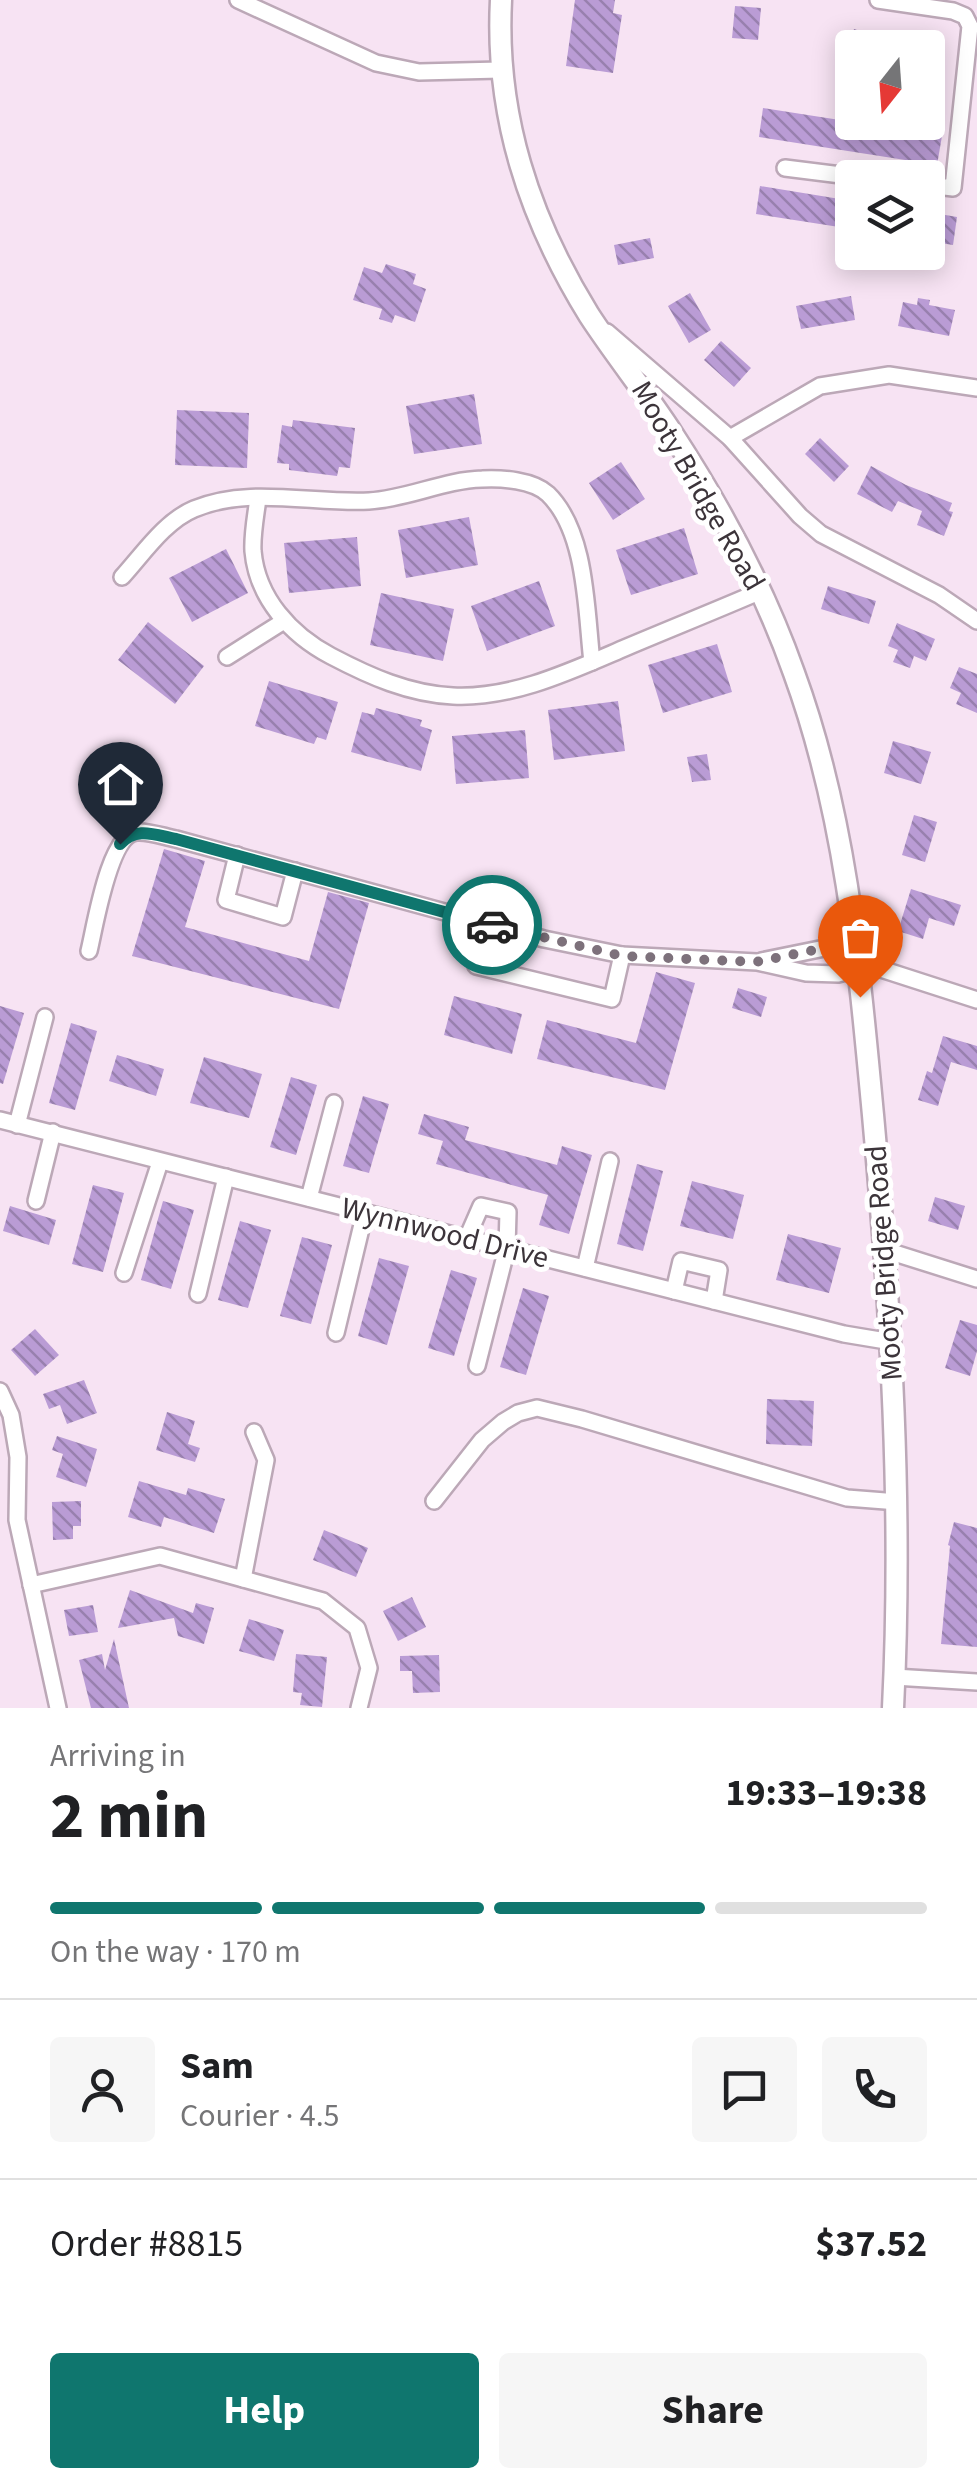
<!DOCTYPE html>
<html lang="en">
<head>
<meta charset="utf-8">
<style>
  body { margin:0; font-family:"Source Sans 3",sans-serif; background:#f6f6f6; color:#202124; height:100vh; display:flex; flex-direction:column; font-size:38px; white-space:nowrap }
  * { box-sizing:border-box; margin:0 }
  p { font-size:32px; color:#757577 }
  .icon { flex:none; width:55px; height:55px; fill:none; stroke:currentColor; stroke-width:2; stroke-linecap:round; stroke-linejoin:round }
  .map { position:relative; height:1708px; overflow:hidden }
  .side { display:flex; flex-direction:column; background:#fff; flex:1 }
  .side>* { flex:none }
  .needle { width:65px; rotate:197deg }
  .controls { position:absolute; left:835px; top:30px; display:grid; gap:20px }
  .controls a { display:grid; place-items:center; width:110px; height:110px; border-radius:10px; background:#fff; box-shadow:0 5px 25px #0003; font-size:50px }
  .pin { position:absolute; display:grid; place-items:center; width:85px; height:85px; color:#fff; margin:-102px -42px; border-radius:50% 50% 50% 0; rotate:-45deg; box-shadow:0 0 10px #0007 }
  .pin .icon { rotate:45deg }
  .courier { position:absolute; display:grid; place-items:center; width:100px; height:100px; margin:-50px; border:8px solid #0f766e; border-radius:50%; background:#fff; color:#222; box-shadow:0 2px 12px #0007 }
  .headline em { font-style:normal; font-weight:700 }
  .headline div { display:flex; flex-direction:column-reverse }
  .headline { display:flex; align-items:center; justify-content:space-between; height:170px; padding:0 50px }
  h1 { font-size:65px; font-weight:700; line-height:75px }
  .bar { display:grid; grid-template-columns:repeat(4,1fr); gap:15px 10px; align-content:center; height:120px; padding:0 50px }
  .bar i { height:12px; border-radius:8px; background:#e0e0e0 }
  .bar .active { background:#0f766e }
  .bar p { grid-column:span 4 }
  .line { display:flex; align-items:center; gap:25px; padding:0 50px; border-top:2px solid #e0e0e0 }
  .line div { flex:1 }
  .round { display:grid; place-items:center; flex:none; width:105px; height:105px; border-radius:10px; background:#f6f6f6 }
  .button { display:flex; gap:20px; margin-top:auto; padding:20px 50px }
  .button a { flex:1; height:115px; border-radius:10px; background:#0f766e; color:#fff; font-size:40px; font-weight:700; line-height:115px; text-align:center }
  .button a+a { background:#f6f6f6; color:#202124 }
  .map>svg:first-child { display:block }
</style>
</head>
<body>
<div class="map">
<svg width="977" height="1708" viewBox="0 0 977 1708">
  <defs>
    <pattern id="building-back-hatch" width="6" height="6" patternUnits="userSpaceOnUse" patternTransform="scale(2.5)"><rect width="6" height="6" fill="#ba9cd5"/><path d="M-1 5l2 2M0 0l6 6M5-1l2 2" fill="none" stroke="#9880ae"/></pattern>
  </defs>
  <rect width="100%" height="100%" fill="#f7e3f3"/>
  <g fill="url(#building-back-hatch)">
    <path d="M575,0H615L613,13L622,15L613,73L566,66Z"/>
    <path d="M735,6L761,8L758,40L732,38Z"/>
    <path d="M854,29L892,41L895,31L939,44V48H849Z"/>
    <path d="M763,108L942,136L937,165L759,137Z"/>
    <path d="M760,186L852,201V229L756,214Z"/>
    <path d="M928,212L957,217L953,245L928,241Z"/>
    <path d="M650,238L654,258L618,265L614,245Z"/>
    <path d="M386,264L416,274L413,284L426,289L415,322L395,315L392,323L379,319L382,309L353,300L364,267L382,273Z"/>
    <path d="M690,293L711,330L689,343L668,306Z"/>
    <path d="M851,296L855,320L801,329L796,306Z"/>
    <path d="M918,298L930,300L929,305L955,310L949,336L898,326L903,302L917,305Z"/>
    <path d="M721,341L751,368L734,387L704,360Z"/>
    <path d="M474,394L482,444L414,454L406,406Z"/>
    <path d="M177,410L249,413L247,468L175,465Z"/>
    <path d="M293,420L355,428L350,468L339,467L337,476L289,470V464L277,463L282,425L292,427Z"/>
    <path d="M820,438L849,466L834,482L805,454Z"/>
    <path d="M621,462L645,499L613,520L589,483Z"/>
    <path d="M871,466L906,485L952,503L949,511L953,512L944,536L917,525L922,511L898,501L892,512L857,494Z"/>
    <path d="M469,517L478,565L406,578L398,530Z"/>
    <path d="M684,528L698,574L631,595L616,550Z"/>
    <path d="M357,537L361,586L289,593L284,543Z"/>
    <path d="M226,549L248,593L192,622L169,578Z"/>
    <path d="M539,581L555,626L487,651L471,606Z"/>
    <path d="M828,586L876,601L869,624L821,609Z"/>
    <path d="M381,593L454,609L443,661L370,645Z"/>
    <path d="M148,622L204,666L175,704L118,660Z"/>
    <path d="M897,623L935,639L926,661L914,656L910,668L893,662L898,650L888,646Z"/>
    <path d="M717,644L732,692L663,713L648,665Z"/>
    <path d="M959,667L977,674V713L956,704L961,693L950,688Z"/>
    <path d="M269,681L338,702L326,740L317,737L314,744L255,726Z"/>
    <path d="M618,701L625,751L554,760L548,710Z"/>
    <path d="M376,708L422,720L420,726L432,730L421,771L351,752L362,712L374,715Z"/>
    <path d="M525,730L529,778L456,784L452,736Z"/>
    <path d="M893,741L931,752L921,784L884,773Z"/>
    <path d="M707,754L711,780L692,782L687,757Z"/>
    <path d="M914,815L937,822L925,862L902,855Z"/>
    <path d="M164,849L205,861L185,927L309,961L328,892L369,903L339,1009L132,956Z"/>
    <path d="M911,889L961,905L954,926L929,918L923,939L898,931Z"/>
    <path d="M656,972L695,983L665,1090L537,1059L547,1020L636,1043Z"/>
    <path d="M738,988L767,997L761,1017L732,1008Z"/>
    <path d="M454,996L522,1014L512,1054L444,1035Z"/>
    <path d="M0,1006L24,1013L3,1084L0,1083Z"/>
    <path d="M71,1023L97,1031L75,1110L49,1103Z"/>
    <path d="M943,1036L977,1046V1070L951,1062L938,1106L918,1100L927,1071L932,1073Z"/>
    <path d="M117,1055L164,1069L156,1096L109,1081Z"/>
    <path d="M204,1057L262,1074L249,1118L190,1103Z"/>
    <path d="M291,1077L317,1085L296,1155L270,1147Z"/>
    <path d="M363,1096L389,1104L369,1173L343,1166Z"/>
    <path d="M424,1114L469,1127L465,1140L557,1165L562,1146L592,1155L569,1234L539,1225L548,1195L436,1164L443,1141L418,1134Z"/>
    <path d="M637,1164L663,1171L643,1251L617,1244Z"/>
    <path d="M692,1181L744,1195L733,1239L680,1226Z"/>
    <path d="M93,1185L124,1193L103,1272L72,1264Z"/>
    <path d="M935,1197L965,1206L958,1230L928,1221Z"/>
    <path d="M163,1201L194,1210L171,1289L141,1280Z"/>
    <path d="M10,1206L56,1220L49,1245L3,1231Z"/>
    <path d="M240,1221L271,1230L248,1308L218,1300Z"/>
    <path d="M788,1234L841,1248L829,1293L776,1280Z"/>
    <path d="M302,1237L332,1245L311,1324L280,1316Z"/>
    <path d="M379,1258L409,1266L387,1345L358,1336Z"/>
    <path d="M451,1270L477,1278L454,1356L428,1348Z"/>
    <path d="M523,1288L549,1296L526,1375L500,1367Z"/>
    <path d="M960,1320L977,1325V1351L970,1376L945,1368Z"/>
    <path d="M35,1329L59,1355L35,1376L11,1350Z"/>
    <path d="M84,1380L97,1413L67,1424L60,1405L49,1409L43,1394Z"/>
    <path d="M767,1399L814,1401L812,1446L766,1444Z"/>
    <path d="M167,1412L195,1421L188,1444L200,1448L195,1462L156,1450Z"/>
    <path d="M57,1436L97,1449L86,1487L56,1477L63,1454L52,1450Z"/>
    <path d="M139,1481L186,1495L188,1488L225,1499L214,1533L164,1517L161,1527L128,1517Z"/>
    <path d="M81,1501V1526H73V1539L53,1540L52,1502Z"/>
    <path d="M954,1522L977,1528V1647L941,1644L950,1546L948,1545Z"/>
    <path d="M324,1530L368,1548L356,1577L313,1560Z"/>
    <path d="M130,1590L193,1613L196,1603L214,1608L204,1644L178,1636L174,1618L118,1628Z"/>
    <path d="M412,1597L426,1627L398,1641L383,1611Z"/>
    <path d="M93,1605L98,1632L69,1636L64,1610Z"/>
    <path d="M249,1619L284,1630L274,1661L239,1651Z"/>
    <path d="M114,1639L129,1708H91L79,1660L102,1654L105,1670Z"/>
    <path d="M296,1654L327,1657L322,1707L300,1705L302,1693L293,1692Z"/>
    <path d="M439,1655L440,1692L413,1693L412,1671H400V1656Z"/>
  </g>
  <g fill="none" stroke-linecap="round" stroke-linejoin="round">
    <g stroke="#bca8b7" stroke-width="20">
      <g id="minor">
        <path d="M238,0L376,63L419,72L500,70"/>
        <path d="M878,0L953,11L965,16L970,26L953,188L928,185"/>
        <path d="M785,168L865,178"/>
        <path d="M607,332L730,438L800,516L821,534L939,595L977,621"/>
        <path d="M730,438L820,386L889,375L977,388"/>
        <path d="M258,498C256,515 252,534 253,551C257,598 291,635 331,656C369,676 409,694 453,696C513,699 573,670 627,647C672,628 717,610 761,591"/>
        <path d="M122,577C143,554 165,521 194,509C248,486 313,504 369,501C407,499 444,480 482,479C502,478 533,480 548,494C587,532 586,611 592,662"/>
        <path d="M227,657L284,621"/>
        <path d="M237,855L226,900L283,917L295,871"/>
        <path d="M487,923L476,966L612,999L622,955"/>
        <path d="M89,951C95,927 109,834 137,832C149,831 165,837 176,839L544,939L622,955L757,962L806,973L838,974L856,969H881L977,1000"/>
        <path d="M761,961L854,942"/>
        <path d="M0,1120L844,1334L892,1342"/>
        <path d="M17,1125L45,1017"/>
        <path d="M309,1198L334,1103"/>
        <path d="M36,1201L53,1132"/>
        <path d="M467,1238L481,1206L508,1212L507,1248L477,1366"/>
        <path d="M885,1250L977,1279"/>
        <path d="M585,1268L610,1161"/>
        <path d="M124,1273L160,1162"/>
        <path d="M674,1291L681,1261L719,1270L714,1301"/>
        <path d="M198,1294L226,1177"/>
        <path d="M336,1333L365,1212"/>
        <path d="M0,1391L11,1415L18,1457L17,1520L58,1708"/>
        <path d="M434,1501L482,1440L503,1422L518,1413L537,1408L582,1419L847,1498L898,1502"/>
        <path d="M243,1579L266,1460L254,1432"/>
        <path d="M31,1585L160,1556L323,1601L357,1628L369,1668L359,1708"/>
        <path d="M894,1677L977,1682"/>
      </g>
    </g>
    <g stroke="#bca8b7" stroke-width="25">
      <path id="major" d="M501,0C495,115 529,218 589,315C615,355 646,393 672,433C721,508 764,588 794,673C846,815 859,966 873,1115C891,1312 903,1509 893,1708"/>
    </g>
    <use href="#minor" stroke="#fff" stroke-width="15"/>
    <use href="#major" stroke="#fff" stroke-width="20"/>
  </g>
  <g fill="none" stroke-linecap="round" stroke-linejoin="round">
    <path stroke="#7d717b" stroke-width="10" stroke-dasharray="0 18" d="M492,925L622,956L756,962L854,942L860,997"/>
    <path stroke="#0f766e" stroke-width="12" d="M120,844C136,826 155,835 176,839L492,925"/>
  </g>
  <g text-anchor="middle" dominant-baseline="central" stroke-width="10" stroke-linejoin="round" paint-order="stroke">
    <g font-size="30" fill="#3c343a" stroke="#fff">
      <text transform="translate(698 486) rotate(60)">Mooty Bridge Road</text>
      <text transform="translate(445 1233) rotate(14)">Wynnwood Drive</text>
      <text transform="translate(884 1263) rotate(-94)">Mooty Bridge Road</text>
    </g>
  </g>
</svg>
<div class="controls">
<a><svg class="needle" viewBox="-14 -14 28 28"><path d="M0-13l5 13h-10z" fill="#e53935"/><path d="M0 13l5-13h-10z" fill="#757577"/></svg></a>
<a><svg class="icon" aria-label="layers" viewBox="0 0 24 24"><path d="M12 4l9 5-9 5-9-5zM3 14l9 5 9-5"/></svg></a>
</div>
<div class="pin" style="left:860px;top:997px;background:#ea580c"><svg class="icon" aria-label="bag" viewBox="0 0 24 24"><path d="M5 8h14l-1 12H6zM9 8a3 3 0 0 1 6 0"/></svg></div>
<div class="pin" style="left:120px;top:844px;background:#1f2937"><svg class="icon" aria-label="home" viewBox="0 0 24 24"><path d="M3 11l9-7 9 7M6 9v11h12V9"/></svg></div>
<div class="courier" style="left:492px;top:925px"><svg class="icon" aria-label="car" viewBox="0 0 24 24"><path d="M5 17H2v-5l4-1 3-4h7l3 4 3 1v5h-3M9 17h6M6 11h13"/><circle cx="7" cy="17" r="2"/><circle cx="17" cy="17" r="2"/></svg></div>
</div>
<section class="side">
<div class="headline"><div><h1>2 min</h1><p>Arriving in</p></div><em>19:33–19:38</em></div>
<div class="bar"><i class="active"></i><i class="active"></i><i class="active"></i><i></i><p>On the way · 170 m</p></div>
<div class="line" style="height:180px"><a class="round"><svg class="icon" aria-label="person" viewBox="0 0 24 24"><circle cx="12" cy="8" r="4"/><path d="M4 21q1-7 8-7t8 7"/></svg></a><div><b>Sam</b><p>Courier · 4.5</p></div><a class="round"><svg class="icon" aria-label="chat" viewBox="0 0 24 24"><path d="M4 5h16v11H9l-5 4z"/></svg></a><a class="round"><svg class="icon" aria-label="phone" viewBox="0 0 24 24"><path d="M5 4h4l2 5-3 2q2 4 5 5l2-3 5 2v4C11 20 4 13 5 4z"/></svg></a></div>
<div class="line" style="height:130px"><div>Order #8815</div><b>$37.52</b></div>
<div class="button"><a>Help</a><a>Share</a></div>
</section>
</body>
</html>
